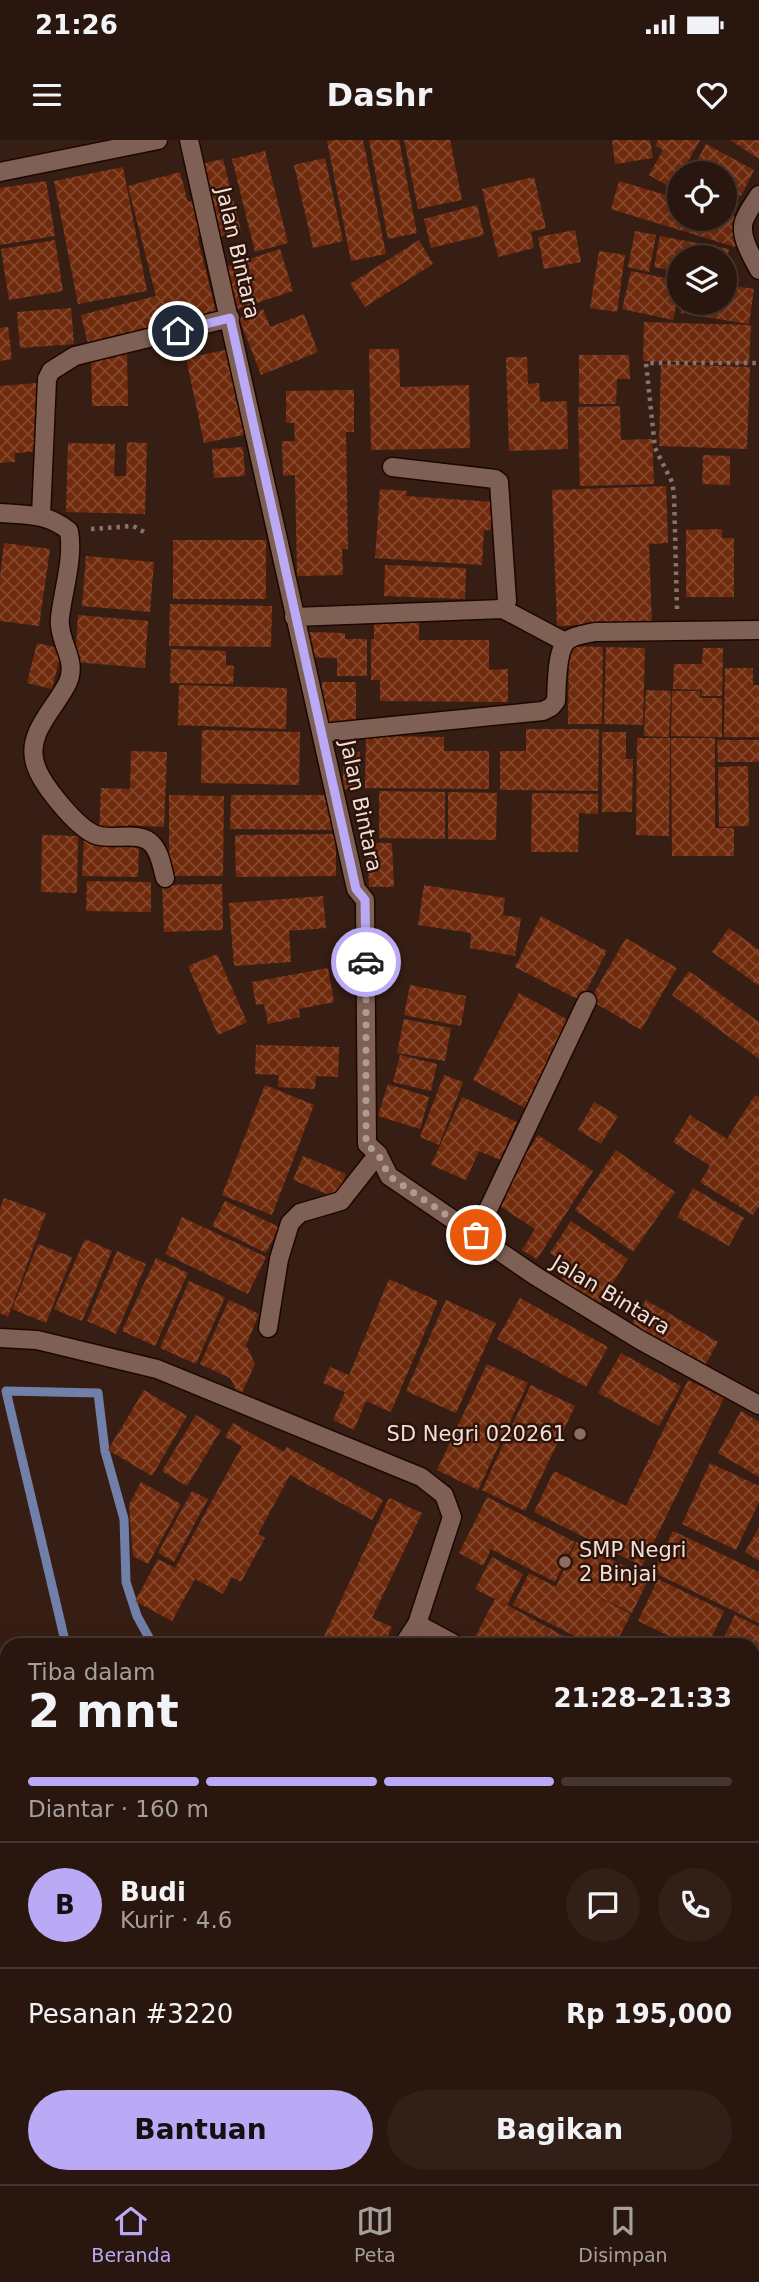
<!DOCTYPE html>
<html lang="id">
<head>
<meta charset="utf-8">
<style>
  body { margin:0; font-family:"DejaVu Sans",sans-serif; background:#311f18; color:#f1f3f6; height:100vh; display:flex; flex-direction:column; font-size:26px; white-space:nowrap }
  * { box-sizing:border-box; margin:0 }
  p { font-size:23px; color:#a59f9e }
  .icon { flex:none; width:38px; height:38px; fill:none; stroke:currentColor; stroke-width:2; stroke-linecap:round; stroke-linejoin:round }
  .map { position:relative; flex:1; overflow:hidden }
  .panel { position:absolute; left:0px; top:1498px; width:760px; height:546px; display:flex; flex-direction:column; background:#29160f; border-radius:21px 21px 0 0; box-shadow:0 7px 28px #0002,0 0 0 2px #45352f }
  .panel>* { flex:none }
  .controls { position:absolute; left:667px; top:21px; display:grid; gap:14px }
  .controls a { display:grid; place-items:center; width:70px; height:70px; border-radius:50%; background:#29160f; box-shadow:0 7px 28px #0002,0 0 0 2px #45352f; font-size:35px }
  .pin { position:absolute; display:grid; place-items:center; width:60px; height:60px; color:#fff; margin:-30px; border:4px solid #fff; border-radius:50%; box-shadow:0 2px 7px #0007 }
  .courier { position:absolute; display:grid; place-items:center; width:70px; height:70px; margin:-35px; border:5px solid #baaaf6; border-radius:50%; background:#fff; color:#222; box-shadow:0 2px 9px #0007 }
  .summary em { font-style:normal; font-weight:700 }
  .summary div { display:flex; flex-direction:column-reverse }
  .summary { display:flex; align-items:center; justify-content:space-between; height:119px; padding:0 28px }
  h1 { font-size:46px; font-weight:700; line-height:52px }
  .bar { display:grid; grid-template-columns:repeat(4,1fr); gap:10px 7px; align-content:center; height:84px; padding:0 28px }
  .bar i { height:9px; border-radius:5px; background:#45352f }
  .bar .current { background:#baaaf6 }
  .bar p { grid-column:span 4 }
  .line { display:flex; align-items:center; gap:18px; padding:0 28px; border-top:2px solid #45352f }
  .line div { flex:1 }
  .round { display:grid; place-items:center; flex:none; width:74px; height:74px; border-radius:37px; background:#311f18 }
  .action { display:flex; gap:14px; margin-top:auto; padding:14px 28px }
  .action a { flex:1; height:80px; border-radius:42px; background:#baaaf6; color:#111; font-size:28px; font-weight:700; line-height:80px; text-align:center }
  .action a+a { background:#311f18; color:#f1f3f6 }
  .status { display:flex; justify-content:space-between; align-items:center; height:49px; padding:0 35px; background:#29160f; direction:ltr }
  .status svg { height:19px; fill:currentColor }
  header { display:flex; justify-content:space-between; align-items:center; height:91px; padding:0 28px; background:#29160f; font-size:32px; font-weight:700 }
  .tab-bar { display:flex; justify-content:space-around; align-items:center; height:98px; border-top:2px solid #45352f; background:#29160f; font-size:19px; color:#a59f9e }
  .tab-bar a { display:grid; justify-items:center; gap:4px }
  .tab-bar .current { color:#baaaf6 }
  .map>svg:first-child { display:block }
</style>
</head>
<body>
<div class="status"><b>21:26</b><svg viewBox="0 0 49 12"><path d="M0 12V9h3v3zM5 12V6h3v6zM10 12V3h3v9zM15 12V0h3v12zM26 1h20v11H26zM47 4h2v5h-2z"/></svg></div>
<header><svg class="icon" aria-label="menu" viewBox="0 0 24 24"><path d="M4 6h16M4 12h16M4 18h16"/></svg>Dashr<svg class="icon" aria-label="heart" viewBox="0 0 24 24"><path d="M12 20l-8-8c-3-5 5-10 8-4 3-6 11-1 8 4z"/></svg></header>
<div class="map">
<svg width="759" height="2044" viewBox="0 0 759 2044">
  <defs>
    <pattern id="building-cross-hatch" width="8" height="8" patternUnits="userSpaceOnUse" patternTransform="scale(1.75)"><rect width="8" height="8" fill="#702a0c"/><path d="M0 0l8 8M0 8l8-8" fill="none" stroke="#85482f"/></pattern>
  </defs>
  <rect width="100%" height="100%" fill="#371e14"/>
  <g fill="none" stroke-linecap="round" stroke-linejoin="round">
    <g stroke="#7180a9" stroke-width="9">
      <path d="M66,1505L6,1251L98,1253L105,1311L124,1379L126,1442L137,1476L153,1505"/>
      <path d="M0,1749L7,1734"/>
      <path d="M0,1976L7,1965"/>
    </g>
  </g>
  <g fill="url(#building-cross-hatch)">
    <path d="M334,0H363L386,114L351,121L327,1Z"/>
    <path d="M369,0H399L417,93L388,99Z"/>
    <path d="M404,0H450L462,60L418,69Z"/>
    <path d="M612,0H650L653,18L615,24Z"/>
    <path d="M658,0H700L682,33H679V38L673,49L649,35L663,10L655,6Z"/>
    <path d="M730,0H759V19Z"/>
    <path d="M706,4L754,30L741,56L724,47V33H698L692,30Z"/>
    <path d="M265,11L288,103L255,112L232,19Z"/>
    <path d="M325,18L343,101L313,108L294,25Z"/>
    <path d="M223,19L241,91L218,97L201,24Z"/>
    <path d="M123,27L147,151L78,164L54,41Z"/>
    <path d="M180,32L188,62L197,60L205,94L197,96L217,175L89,208L81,175L156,156L128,46Z"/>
    <path d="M534,37L546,88L531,92L534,108L498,117L482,49Z"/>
    <path d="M46,41L55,96L0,105V48Z"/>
    <path d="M619,41L679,59V79H724V73L744,79L735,107L611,69Z"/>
    <path d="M477,65L484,95L431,108L424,79Z"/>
    <path d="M575,90L581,122L544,129L538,97Z"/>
    <path d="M635,91L656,95L649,132L628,127Z"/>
    <path d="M660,96L729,109L726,124L724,117H679V132L654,127Z"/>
    <path d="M55,100L63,151L9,160L1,109Z"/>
    <path d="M419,100L433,124L365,167L350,144Z"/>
    <path d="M280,109L293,151L238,169L225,127Z"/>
    <path d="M599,111L625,115L617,172L590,168Z"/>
    <path d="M631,131L679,141V154L673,180L622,169Z"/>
    <path d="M724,144L754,149L749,184L681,173L682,163H724Z"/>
    <path d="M71,168L74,204L20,208L17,172Z"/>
    <path d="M263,169L270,187L304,174L318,212L261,235L239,178Z"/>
    <path d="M644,182L751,185L749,224L643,221Z"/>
    <path d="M8,187L12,219L0,221V188Z"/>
    <path d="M231,209L248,294L204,303L186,218Z"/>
    <path d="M369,209H399L400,247L469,245L470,308L371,310Z"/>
    <path d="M127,214L128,266H92L91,215Z"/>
    <path d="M579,215H629L630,239H617L616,264H579Z"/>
    <path d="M506,217H527L528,244L539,243L540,262L567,261L568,309L509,311Z"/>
    <path d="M661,224L750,227L747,309L659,306Z"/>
    <path d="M37,243L42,311L15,313V322L0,323V246Z"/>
    <path d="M354,250V292H346L348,409H342L343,435L297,436L295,335L283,336L282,301H295L294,283H286V251Z"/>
    <path d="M620,266L621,300L652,299L654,344L580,346L578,267Z"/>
    <path d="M127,302L147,303L145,374L66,372L68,303L115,304L114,336H126Z"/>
    <path d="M243,307L245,336L214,338L212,309Z"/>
    <path d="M703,315L730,316V345L702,344Z"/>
    <path d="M666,346L668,403L649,404L652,482L557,486L552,350Z"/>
    <path d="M380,349L407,351L406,356L494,362L491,390H484L482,425L375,418Z"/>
    <path d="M722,389V398H734V457H686V390Z"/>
    <rect x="173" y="400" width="93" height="59"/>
    <path d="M4,403L50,409L39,486L0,481V437Z"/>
    <path d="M86,416L154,422L150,472L82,466Z"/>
    <path d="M385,425L466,428L465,459L384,456Z"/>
    <path d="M170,464L272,466L271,507L169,506Z"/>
    <path d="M78,475L148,481L145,528L75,522Z"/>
    <path d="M374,483H419V500H489V530L508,529V562L380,561V540H371V500L374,499Z"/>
    <path d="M307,492L345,493V499H367V536H337V518L307,517Z"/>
    <path d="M37,503L62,509L52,549L27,543Z"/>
    <path d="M569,506L603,507L602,584H568Z"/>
    <path d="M606,507L645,508L643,585L604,584Z"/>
    <path d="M703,508H723L722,556H701L702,550L673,549L674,524H702Z"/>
    <path d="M171,509L226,511V525L234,526L233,544L170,543Z"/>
    <path d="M725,528H753V545H759V597H724Z"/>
    <rect x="322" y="542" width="34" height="44"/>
    <path d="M179,545L287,548L286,589L178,585Z"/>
    <path d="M646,550L671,551L669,597L644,596Z"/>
    <path d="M672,551H700V558H722V597L671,596Z"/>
    <path d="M526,589H599L598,651L500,650V611H526Z"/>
    <path d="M202,590L300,592L299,645L201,643Z"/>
    <path d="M602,592H626V619H633L632,672H602Z"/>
    <path d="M366,596L444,597V611H489V649L365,648Z"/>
    <path d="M637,598H670L669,696L636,695Z"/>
    <path d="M671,598H715V688H734V716H672Z"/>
    <path d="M717,600H759V622H718Z"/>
    <path d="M131,611L167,612L164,687L128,685V694L99,693L101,648L130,649Z"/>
    <path d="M343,611L360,612V650L343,649Z"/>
    <path d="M748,626L749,686L719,687L718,627Z"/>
    <path d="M379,651L445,652V699L379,698Z"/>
    <path d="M448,652L497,653L496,700L448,699Z"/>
    <path d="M532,653L598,654V674L579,673L578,712H531Z"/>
    <path d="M169,655L224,656L223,736H169Z"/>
    <path d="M231,655H333V690L230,689Z"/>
    <path d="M336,694V736L236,737L235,695Z"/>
    <path d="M42,695L78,696L77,753L41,752Z"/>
    <path d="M84,700L139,701L138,737L82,736Z"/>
    <path d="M367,703H392L394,747H369Z"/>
    <path d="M87,741L151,742V772L86,771Z"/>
    <path d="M222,744L223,790L164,792L162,745Z"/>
    <path d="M424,745L505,758L503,775L521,778L515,816L470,808L471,793L418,785Z"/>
    <path d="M323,756L326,788L289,791L291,822L234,826L229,763Z"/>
    <path d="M541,776L607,811L581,861L515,827Z"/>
    <path d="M729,788L759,810V846L712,812Z"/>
    <path d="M626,798L677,828L641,890L590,860Z"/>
    <path d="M217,814L247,882L218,895L188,826Z"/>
    <path d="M328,828L334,862L299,869L300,877L268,884L264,864L256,865L252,842Z"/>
    <path d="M689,831L759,882V919L672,855Z"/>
    <path d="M410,845L466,856L461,886L404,875Z"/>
    <path d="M519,853L572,882L525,968L473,940Z"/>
    <path d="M404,879L451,888L445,921L397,913Z"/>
    <path d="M256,905L339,907L338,937L316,936L315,949L278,947L279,935L255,934Z"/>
    <path d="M400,915L437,924L431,951L393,942Z"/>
    <path d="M444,935L463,942L439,1005L420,997Z"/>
    <path d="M388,944L429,957L420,989L378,976Z"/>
    <path d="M265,945L314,965L272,1075L222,1055Z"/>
    <path d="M755,955L759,957V1066L753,1075L700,1042L710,1026L673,1002L690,975L727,999Z"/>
    <path d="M462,957L517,982L500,1020L479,1011L466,1040L431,1025Z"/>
    <path d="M594,962L618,976L601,1004L578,990Z"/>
    <path d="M538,995L593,1031L537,1119L522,1110L535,1089L495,1063Z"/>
    <path d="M616,1010L675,1052L633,1112L575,1070Z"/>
    <path d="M303,1016L346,1034L337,1058L293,1040Z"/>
    <path d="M693,1048L744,1078L729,1106L677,1077Z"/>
    <path d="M4,1058L46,1073L8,1177L0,1173V1069Z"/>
    <path d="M225,1061L279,1087L266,1113L212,1086Z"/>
    <path d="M182,1077L266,1117L248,1154L165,1114Z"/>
    <path d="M571,1081L628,1119L596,1169L558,1144L570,1126L550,1113Z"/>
    <path d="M85,1099L112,1111L82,1181L54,1169Z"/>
    <path d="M38,1104L72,1117L46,1183L12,1169Z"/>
    <path d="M117,1111L146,1124L116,1194L87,1181Z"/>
    <path d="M156,1118L188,1133L155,1206L122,1191Z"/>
    <path d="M389,1139L438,1161L391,1272L366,1261L354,1290L333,1280L345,1252L323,1243L330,1227L349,1235Z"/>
    <path d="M189,1141L225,1157L196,1224L160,1208Z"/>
    <path d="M520,1158L608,1207L586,1247L497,1199Z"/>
    <path d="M229,1160L259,1174L246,1205L255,1224L240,1257L230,1238L200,1224Z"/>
    <path d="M446,1160L496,1183L456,1273L406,1251Z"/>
    <path d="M646,1160L718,1202L703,1229L630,1187Z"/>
    <path d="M621,1213L681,1246L659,1286L598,1253Z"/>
    <path d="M487,1224L528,1243L478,1350L437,1330Z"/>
    <path d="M688,1240L724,1258L642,1426L534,1372L554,1331L626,1366Z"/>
    <path d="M531,1245L575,1266L525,1371L482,1350Z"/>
    <path d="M144,1250L187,1276L152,1336L108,1310Z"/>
    <path d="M741,1271L759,1282V1337L718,1313Z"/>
    <path d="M196,1275L221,1290L187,1346L162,1331Z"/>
    <path d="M233,1283L284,1312L287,1307L383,1360L372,1380L290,1335L258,1394L265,1398L241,1442L232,1437L223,1454L195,1439L172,1481L135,1461L158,1419L175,1428L242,1306L225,1297Z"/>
    <path d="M710,1323L759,1346V1362L736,1410L682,1384Z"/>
    <path d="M141,1342L181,1364L148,1424L133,1416L129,1365Z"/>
    <path d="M192,1351L208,1359L174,1422L158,1413Z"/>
    <path d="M487,1357L575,1402L555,1442L491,1409L483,1426L459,1413Z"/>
    <path d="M389,1358L422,1373L372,1478L392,1487L384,1505H320Z"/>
    <path d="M759,1387V1421L745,1412Z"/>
    <path d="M673,1391L759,1432V1483L653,1432Z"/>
    <path d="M576,1402L649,1438L632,1473L583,1449L631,1474L615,1505H593L513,1465L529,1433L556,1447Z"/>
    <path d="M492,1417L523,1434L507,1465L580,1505H480L473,1501L495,1459L475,1449Z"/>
    <path d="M658,1439L724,1471L708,1505H688L638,1481Z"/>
    <path d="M735,1475L759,1487V1513L752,1526V1505H720Z"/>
    <path d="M0,1570L6,1574L0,1586Z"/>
    <path d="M752,1731L759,1734V1797L752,1794Z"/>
    <path d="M752,1802L759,1805V1852L752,1849Z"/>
    <path d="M759,1852V1879L752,1876V1865Z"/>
    <path d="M752,1883L759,1886V1932L752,1930Z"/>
    <path d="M752,2023L759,2027V2044H738L741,2037H752Z"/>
    <path d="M77,2037H152L149,2044H74Z"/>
    <path d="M178,2037H205L202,2044H193Z"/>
    <path d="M211,2037H266L263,2044H208Z"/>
    <path d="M271,2037H410L425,2044H268Z"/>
    <path d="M449,2037H504L500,2044H445Z"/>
    <path d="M593,2037H608L622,2044H589Z"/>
    <path d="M622,2037H717L714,2044H635Z"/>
  </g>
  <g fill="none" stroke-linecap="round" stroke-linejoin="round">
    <g stroke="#1e0701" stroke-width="21">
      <g id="minor">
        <path d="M189,0L356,749L365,760L367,1004L378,1014L389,1036L534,1135L640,1200L759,1265"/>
        <path d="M0,32L158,0"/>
        <path d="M759,55C754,63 747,72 744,81C739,96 752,117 759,130"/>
        <path d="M392,327L495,339L499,342L507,461L503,469"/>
        <path d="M0,373C27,375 47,373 69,391C73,414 66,441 62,464C61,471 59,479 60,485C61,505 77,521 68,542C56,568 26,592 35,623C40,643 77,688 96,695C112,701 140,690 152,704C160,712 162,727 165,738"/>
        <path d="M41,376L47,239L51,231L75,216L230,178"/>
        <path d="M294,477L503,469L565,502"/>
        <path d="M322,593L543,571L551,567L556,561C557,546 556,509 568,500C575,495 586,494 595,492L759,490"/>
        <path d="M476,1095L587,861"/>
        <path d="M268,1188L279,1119L290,1083L300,1073L341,1061L378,1014"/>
        <path d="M0,1198L37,1200L157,1229L421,1337L444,1355L452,1377L417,1484L403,1505"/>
        <path d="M417,1484L456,1505"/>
        <path d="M752,1951L759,1954"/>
      </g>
    </g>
    <g stroke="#1e0701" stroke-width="21">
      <g id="major">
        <path d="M752,1646L759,1635"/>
        <path d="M555,2044L558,2037"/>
      </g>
    </g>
    <g stroke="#887269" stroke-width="4.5" stroke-dasharray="3.5 5" stroke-linecap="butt">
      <path d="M91,389L133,386L148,394"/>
      <path d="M677,469L674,354L672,342L655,308L646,223H759"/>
    </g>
    <use href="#minor" stroke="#7f6055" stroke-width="18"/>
    <use href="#major" stroke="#c68272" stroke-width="18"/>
  </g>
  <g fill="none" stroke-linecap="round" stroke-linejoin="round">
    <path stroke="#b09b93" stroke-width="7" stroke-dasharray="0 12.6" d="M366,822V1004L378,1014L389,1036L476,1095"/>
    <path stroke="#baaaf6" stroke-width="9" d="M178,191L230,178L356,749L365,760L366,822"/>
  </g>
  <g fill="#8d6e63" stroke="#2d140b" stroke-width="2.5">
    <circle cx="580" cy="1294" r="7"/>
    <circle cx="565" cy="1422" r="7"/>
  </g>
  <g text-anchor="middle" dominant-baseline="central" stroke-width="5" stroke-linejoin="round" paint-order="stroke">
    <g font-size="21" fill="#f1dfd8" stroke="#2d140b">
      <text transform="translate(238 113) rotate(77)">Jalan Bintara</text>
      <text transform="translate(361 666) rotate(78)">Jalan Bintara</text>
      <text transform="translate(611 1155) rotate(31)">Jalan Bintara</text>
    </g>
    <g font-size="21" fill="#f1dfd8" stroke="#2d140b" text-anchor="end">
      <text x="566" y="1294">SD Negri 020261</text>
      <text x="579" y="1410" text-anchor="start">SMP Negri<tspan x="579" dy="24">2 Binjai</tspan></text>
    </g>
  </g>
</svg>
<div class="controls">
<a><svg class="icon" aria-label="locate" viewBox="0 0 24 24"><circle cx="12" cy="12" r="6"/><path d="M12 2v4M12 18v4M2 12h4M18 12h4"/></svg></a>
<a><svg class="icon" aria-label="layers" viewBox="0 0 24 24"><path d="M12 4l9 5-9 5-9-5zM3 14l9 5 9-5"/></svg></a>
</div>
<div class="pin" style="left:476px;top:1095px;background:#ea580c"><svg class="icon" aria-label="bag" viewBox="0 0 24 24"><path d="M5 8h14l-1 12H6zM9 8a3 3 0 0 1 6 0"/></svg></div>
<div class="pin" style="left:178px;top:191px;background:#1f2937"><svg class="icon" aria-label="home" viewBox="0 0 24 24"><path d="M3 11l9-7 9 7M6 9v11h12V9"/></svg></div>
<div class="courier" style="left:366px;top:822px"><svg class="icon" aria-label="car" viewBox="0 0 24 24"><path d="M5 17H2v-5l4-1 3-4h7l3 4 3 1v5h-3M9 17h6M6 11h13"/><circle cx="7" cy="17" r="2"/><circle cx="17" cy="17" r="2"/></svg></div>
<section class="panel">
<div class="summary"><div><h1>2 mnt</h1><p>Tiba dalam</p></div><em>21:28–21:33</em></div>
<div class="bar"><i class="current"></i><i class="current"></i><i class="current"></i><i></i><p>Diantar · 160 m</p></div>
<div class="line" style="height:126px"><b class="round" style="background:#baaaf6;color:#111">B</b><div><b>Budi</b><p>Kurir · 4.6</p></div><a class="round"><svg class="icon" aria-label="chat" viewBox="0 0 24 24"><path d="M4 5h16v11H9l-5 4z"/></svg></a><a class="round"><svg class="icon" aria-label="phone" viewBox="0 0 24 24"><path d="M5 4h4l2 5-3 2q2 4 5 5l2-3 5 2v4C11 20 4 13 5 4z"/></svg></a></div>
<div class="line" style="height:91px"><div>Pesanan #3220</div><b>Rp 195,000</b></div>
<div class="action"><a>Bantuan</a><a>Bagikan</a></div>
</section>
</div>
<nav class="tab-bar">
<a class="current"><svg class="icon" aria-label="home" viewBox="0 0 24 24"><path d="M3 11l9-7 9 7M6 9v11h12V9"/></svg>Beranda</a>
<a><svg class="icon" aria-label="map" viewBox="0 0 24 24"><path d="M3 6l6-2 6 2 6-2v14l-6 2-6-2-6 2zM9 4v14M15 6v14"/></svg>Peta</a>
<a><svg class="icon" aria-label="saved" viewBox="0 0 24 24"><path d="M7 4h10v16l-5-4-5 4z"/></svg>Disimpan</a>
</nav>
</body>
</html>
